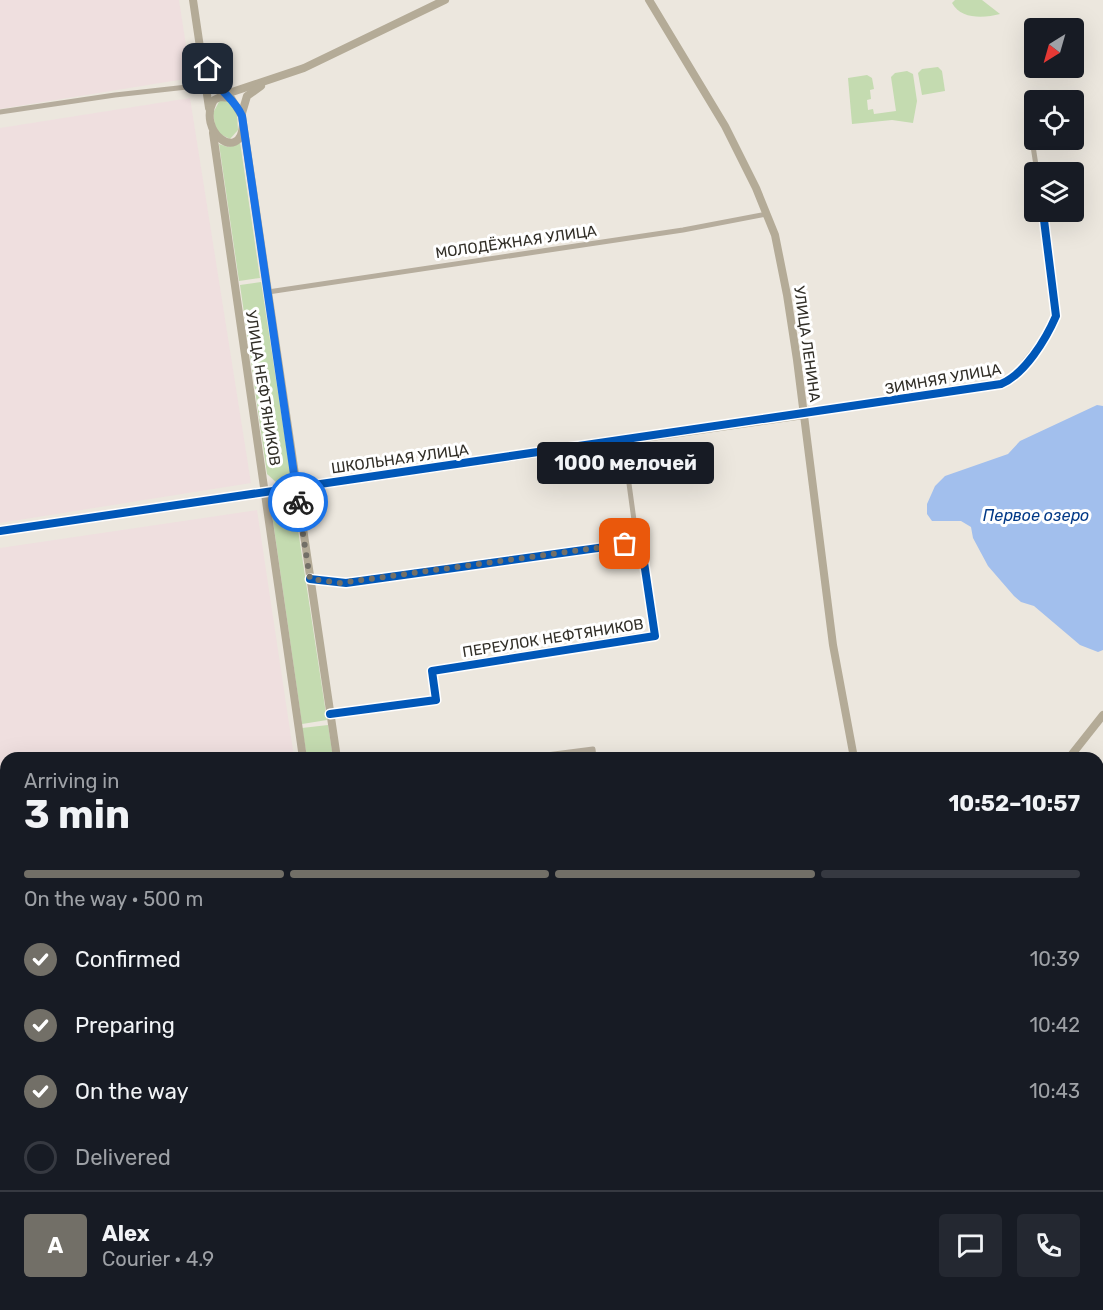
<!DOCTYPE html>
<html lang="en">
<head>
<meta charset="utf-8">
<style>
  body { margin:0; font-family:Rubik,sans-serif; background:#242831; color:#f1f3f6; height:100vh; display:flex; flex-direction:column; font-size:22px; white-space:nowrap }
  * { box-sizing:border-box; margin:0 }
  p { font-size:20px; color:#9ea1a6 }
  .icon { flex:none; width:33px; height:33px; fill:none; stroke:currentColor; stroke-width:2; stroke-linecap:round; stroke-linejoin:round }
  .map { position:relative; flex:1; overflow:hidden }
  .details { position:absolute; left:0px; top:752px; width:1104px; height:560px; display:flex; flex-direction:column; background:#171b24; border-radius:18px 18px 0 0; box-shadow:0 6px 24px #0002 }
  .details>* { flex:none }
  .needle { width:39px; rotate:217deg }
  .buttons { position:absolute; left:1024px; top:18px; display:grid; gap:12px }
  .buttons a { display:grid; place-items:center; width:60px; height:60px; border-radius:6px; background:#171b24; box-shadow:0 6px 24px #0002; font-size:30px }
  .pin { position:absolute; display:grid; place-items:center; width:51px; height:51px; color:#fff; margin:-26px; border-radius:12px; box-shadow:0 3px 9px #0006 }
  .courier { position:absolute; display:grid; place-items:center; width:60px; height:60px; margin:-30px; border:4px solid #1a73e8; border-radius:50%; background:#fff; color:#222; box-shadow:0 2px 8px #0007 }
  .bubble { position:absolute; height:42px; border-radius:6px; background:#171b24; box-shadow:0 6px 24px #0002; font-size:20px; font-weight:700; line-height:42px; text-align:center }
  .overview em { font-style:normal; font-weight:700 }
  .overview div { display:flex; flex-direction:column-reverse }
  .overview { display:flex; align-items:center; justify-content:space-between; height:102px; padding:0 24px }
  h1 { font-size:39px; font-weight:700; line-height:45px }
  .bar { display:grid; grid-template-columns:repeat(4,1fr); gap:9px 6px; align-content:center; height:72px; padding:0 24px }
  .bar i { height:8px; border-radius:4px; background:#363941 }
  .bar .active { background:#726f67 }
  .bar p { grid-column:span 4 }
  .line { display:flex; align-items:center; gap:15px; padding:0 24px; border-top:2px solid #363941 }
  .line div { flex:1 }
  .round { display:grid; place-items:center; flex:none; width:63px; height:63px; border-radius:6px; background:#242831 }
  ol { padding:0 24px; list-style:none }
  li { display:flex; align-items:center; gap:18px; height:66px }
  li p { margin-inline-start:auto }
  li .icon { padding:6px; border-radius:50%; background:#726f67; color:#fff; stroke-width:4 }
  li:last-child { color:#9ea1a6 }
  li i { width:33px; height:33px; border:3px solid #363941; border-radius:50% }
  .map>svg:first-child { display:block }
</style>
</head>
<body>
<div class="map">
<svg width="1103" height="1310" viewBox="0 0 1103 1310">
  <rect width="100%" height="100%" fill="#ece7de"/>
  <g fill="#efdfdf">
    <path d="M0,0H179L191,78L0,109Z"/>
    <path d="M190,98L251,483L0,523V128Z"/>
    <path d="M257,510L294,757L6,758V932L0,933V548Z"/>
    <path d="M0,951H6V1305H230L197,1310H0Z"/>
  </g>
  <g fill="#c4dbb0">
    <path d="M955,0H982L1000,14C985,18 961,20 952,3Z"/>
    <path d="M938,67L942,71L945,91L922,95L918,73L922,69Z"/>
    <path d="M907,71L913,74L917,101L913,123L892,120L852,124L848,78L867,75L872,78L874,89L870,90L871,99L867,100L868,110L873,109L874,114L896,111L891,77L895,73Z"/>
    <path d="M220,100L228,101L237,114L238,130L230,139L216,132L213,113Z"/>
    <path d="M240,142L260,278L239,281L219,144L228,147Z"/>
    <path d="M261,282L291,477L287,482L277,483L267,474L240,285Z"/>
    <path d="M288,494L293,497L327,720L302,724L270,500L274,496Z"/>
    <path d="M328,725L333,757H307L302,728Z"/>
  </g>
  <path fill="#a2bfed" d="M1097,405L1103,406V650L1098,652L1080,645L1034,606L1021,602L1014,596L988,566L973,538L971,527L961,521H932L927,514V504L935,486L945,476L1008,454L1020,441Z"/>
  <g fill="none" stroke-linecap="round" stroke-linejoin="round">
    <g stroke="#b6ad9d" stroke-width="5">
      <path d="M0,112L115,95L205,85"/>
      <path d="M1033,146L1037,172"/>
      <path d="M268,292L683,230L767,214"/>
      <path d="M804,415L942,394L1009,381L1047,333L1056,316L1043,212"/>
      <path d="M623,440L637,542"/>
      <path d="M310,579L346,583L641,542L655,636L432,671L436,700L330,714"/>
      <path d="M523,758L593,749L594,758"/>
      <path d="M1098,1054H1103"/>
    </g>
    <g stroke="#b4ab97" stroke-width="8">
      <path d="M193,0L209,108"/>
      <path d="M649,0L725,126L756,188L775,235L787,295L797,360L833,645L854,758"/>
      <path d="M206,64L213,80L228,95"/>
      <path d="M223,95L304,68L445,0"/>
      <path d="M242,113L247,96L261,86"/>
      <path d="M243,125C240,164 196,131 214,100L220,97L231,98L242,116L337,758"/>
      <path d="M213,133L303,758"/>
      <path d="M0,531L804,415"/>
      <path d="M1069,758L1103,715"/>
      <path d="M0,941L6,940"/>
      <path d="M1098,1184L1103,1183"/>
      <path d="M387,1305V1310"/>
      <path d="M435,1305L436,1310"/>
      <path d="M939,1305L940,1310"/>
      <path d="M258,1310L291,1305"/>
    </g>
    <g stroke="#fff" stroke-width="11">
      <g id="cycleway">
        <path d="M0,531L1001,384C1025,374 1046,339 1056,316L1043,212"/>
        <path d="M310,579L346,583L641,542L655,636L432,671L436,700L330,714"/>
      </g>
    </g>
    <use href="#cycleway" stroke="#0057b8" stroke-width="8"/>
  </g>
  <g fill="none" stroke-linecap="round" stroke-linejoin="round">
    <path stroke="#726f67" stroke-width="6" stroke-dasharray="0 10.8" d="M298,502L310,579L340,583L625,544"/>
    <path stroke="#1a73e8" stroke-width="8" d="M208,69C215,89 234,97 242,116L298,502"/>
  </g>
  <g text-anchor="middle" dominant-baseline="central" stroke-width="6" stroke-linejoin="round" paint-order="stroke">
    <g font-size="15" fill="#312e27" stroke="#fff">
      <text transform="translate(516 242) rotate(-8)">МОЛОДЁЖНАЯ УЛИЦА</text>
      <text transform="translate(807 344) rotate(82)">УЛИЦА ЛЕНИНА</text>
      <text transform="translate(943 379) rotate(-10)">ЗИМНЯЯ УЛИЦА</text>
      <text transform="translate(263 388) rotate(81)">УЛИЦА НЕФТЯНИКОВ</text>
      <text transform="translate(400 459) rotate(-8)">ШКОЛЬНАЯ УЛИЦА</text>
      <text transform="translate(553 638) rotate(-9)">ПЕРЕУЛОК НЕФТЯНИКОВ</text>
    </g>
    <g font-size="16" font-style="italic" fill="#023987" stroke="#fff">
      <text x="1036" y="515">Первое озеро</text>
    </g>
  </g>
</svg>
<div class="buttons">
<a><svg class="needle" viewBox="-14 -14 28 28"><path d="M0-13l5 13h-10z" fill="#e53935"/><path d="M0 13l5-13h-10z" fill="#9ea1a6"/></svg></a>
<a><svg class="icon" aria-label="locate" viewBox="0 0 24 24"><circle cx="12" cy="12" r="6"/><path d="M12 2v4M12 18v4M2 12h4M18 12h4"/></svg></a>
<a><svg class="icon" aria-label="layers" viewBox="0 0 24 24"><path d="M12 4l9 5-9 5-9-5zM3 14l9 5 9-5"/></svg></a>
</div>
<div class="pin" style="left:625px;top:544px;background:#ea580c"><svg class="icon" aria-label="bag" viewBox="0 0 24 24"><path d="M5 8h14l-1 12H6zM9 8a3 3 0 0 1 6 0"/></svg></div>
<div class="pin" style="left:208px;top:69px;background:#1f2937"><svg class="icon" aria-label="home" viewBox="0 0 24 24"><path d="M3 11l9-7 9 7M6 9v11h12V9"/></svg></div>
<div class="courier" style="left:298px;top:502px"><svg class="icon" aria-label="bike" viewBox="0 0 24 24"><circle cx="6" cy="16" r="4"/><circle cx="18" cy="16" r="4"/><path d="M6 16l4-8h5l3 8M10 8l3 8H6M13 5h3"/></svg></div>
<div class="bubble" style="left:537px;top:442px;width:177px">1000 мелочей</div>
<section class="details">
<div class="overview"><div><h1>3 min</h1><p>Arriving in</p></div><em>10:52–10:57</em></div>
<div class="bar"><i class="active"></i><i class="active"></i><i class="active"></i><i></i><p>On the way · 500 m</p></div>
<ol>
<li><svg class="icon" aria-label="check" viewBox="0 0 24 24"><path d="M5 12l5 5 9-10"/></svg>Confirmed<p>10:39</p></li>
<li><svg class="icon" aria-label="check" viewBox="0 0 24 24"><path d="M5 12l5 5 9-10"/></svg>Preparing<p>10:42</p></li>
<li><svg class="icon" aria-label="check" viewBox="0 0 24 24"><path d="M5 12l5 5 9-10"/></svg>On the way<p>10:43</p></li>
<li><i></i>Delivered</li>
</ol>
<div class="line" style="height:108px"><b class="round" style="background:#726f67;color:#fff">A</b><div><b>Alex</b><p>Courier · 4.9</p></div><a class="round"><svg class="icon" aria-label="chat" viewBox="0 0 24 24"><path d="M4 5h16v11H9l-5 4z"/></svg></a><a class="round"><svg class="icon" aria-label="phone" viewBox="0 0 24 24"><path d="M5 4h4l2 5-3 2q2 4 5 5l2-3 5 2v4C11 20 4 13 5 4z"/></svg></a></div>
</section>
</div>
</body>
</html>
